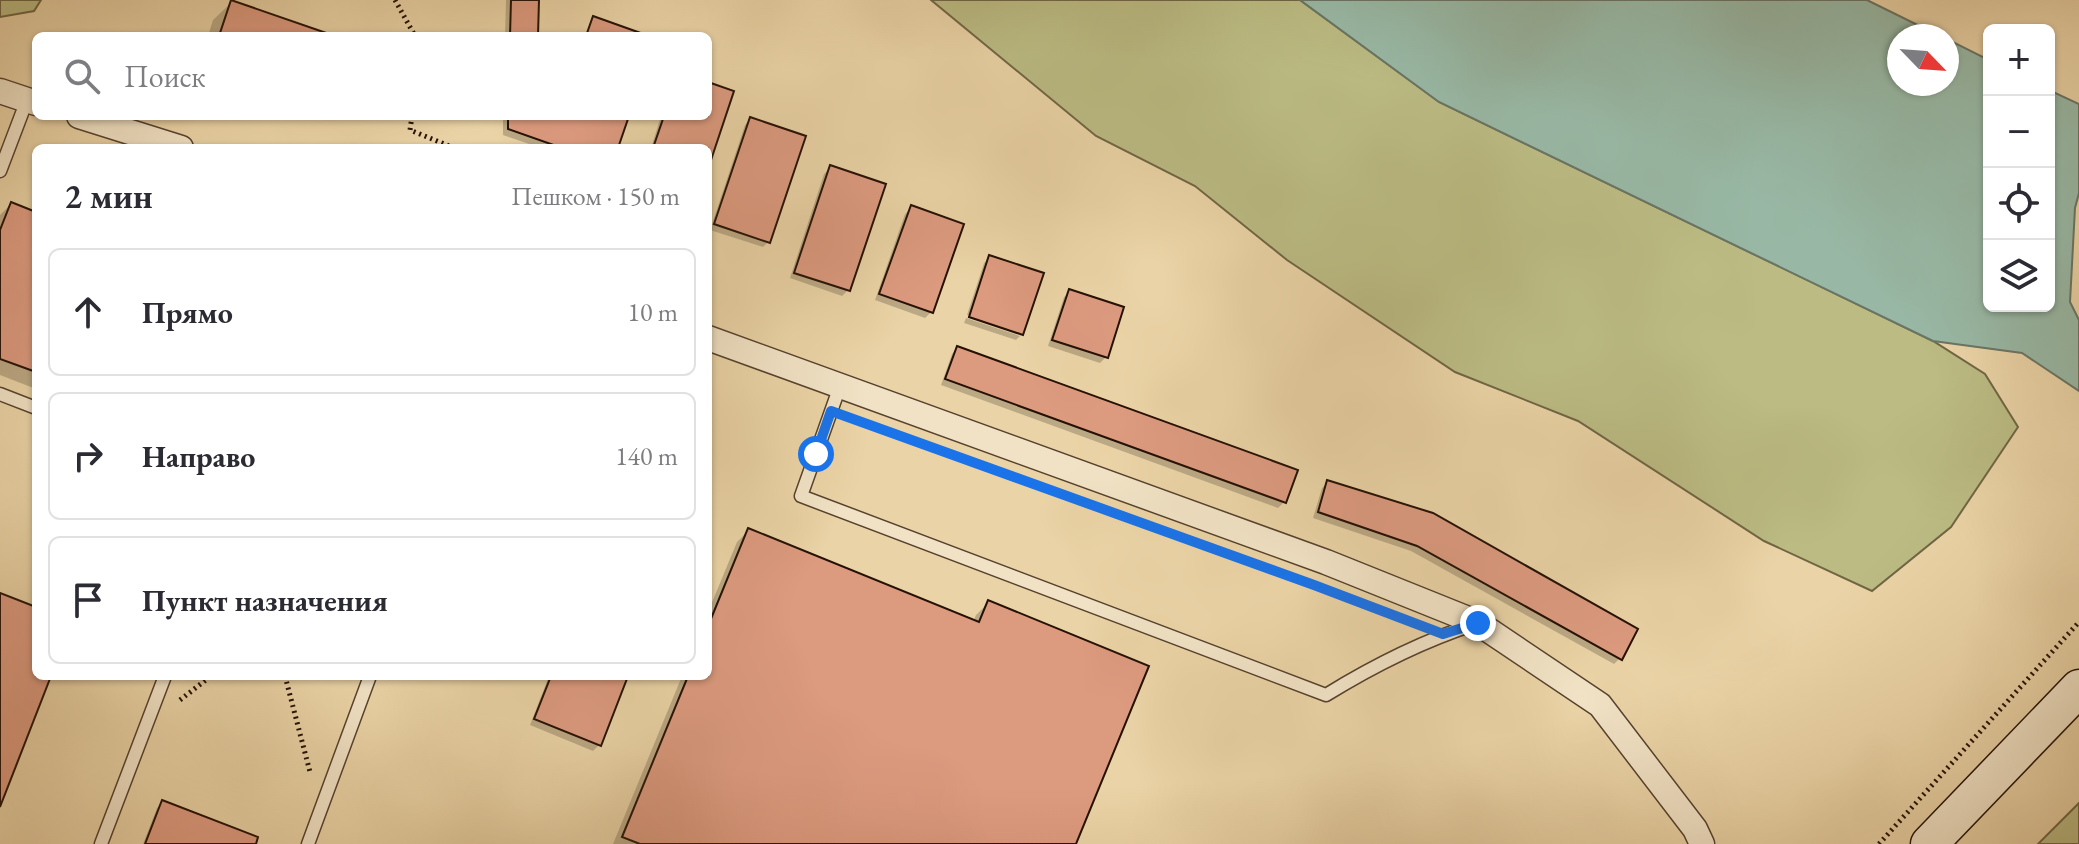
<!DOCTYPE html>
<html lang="ru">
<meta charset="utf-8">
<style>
body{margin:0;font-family:"EB Garamond",serif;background:#f2f2f3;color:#2b2b33}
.controls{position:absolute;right:24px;top:24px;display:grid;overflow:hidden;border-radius:12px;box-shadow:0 2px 6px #0004}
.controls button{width:72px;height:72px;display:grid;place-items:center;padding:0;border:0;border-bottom:2px solid #e1e1e2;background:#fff;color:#2b2b33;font:40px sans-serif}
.compass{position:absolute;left:1887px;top:24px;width:72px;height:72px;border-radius:50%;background:#fff;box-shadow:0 2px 6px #0004;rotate:115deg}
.stop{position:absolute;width:24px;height:24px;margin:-18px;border:6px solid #1a73e8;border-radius:50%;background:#fff}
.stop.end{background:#1a73e8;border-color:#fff;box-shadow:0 2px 8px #0008}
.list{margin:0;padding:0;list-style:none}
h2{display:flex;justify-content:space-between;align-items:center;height:104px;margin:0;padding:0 32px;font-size:34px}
h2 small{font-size:26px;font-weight:400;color:#7c7c81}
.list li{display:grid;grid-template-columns:52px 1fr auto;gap:24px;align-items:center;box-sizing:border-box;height:128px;margin:0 16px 16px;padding:0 16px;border:2px solid #e1e1e2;border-radius:12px}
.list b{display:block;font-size:30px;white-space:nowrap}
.list em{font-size:26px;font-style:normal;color:#7c7c81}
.icon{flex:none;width:44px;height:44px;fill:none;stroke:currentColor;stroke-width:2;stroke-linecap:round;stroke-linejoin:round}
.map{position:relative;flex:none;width:2079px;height:844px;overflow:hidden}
.search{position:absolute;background:#fff;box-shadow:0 2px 6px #0004;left:32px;top:32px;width:680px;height:88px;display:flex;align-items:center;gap:20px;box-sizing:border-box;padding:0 28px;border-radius:12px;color:#7c7c81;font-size:30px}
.panel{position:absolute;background:#fff;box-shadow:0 2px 6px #0004;left:32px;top:144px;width:680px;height:536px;border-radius:12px}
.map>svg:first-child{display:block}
</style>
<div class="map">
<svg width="2079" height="844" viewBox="0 0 2079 844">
<rect width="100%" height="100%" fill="#ead3a6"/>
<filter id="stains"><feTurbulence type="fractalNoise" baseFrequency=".0025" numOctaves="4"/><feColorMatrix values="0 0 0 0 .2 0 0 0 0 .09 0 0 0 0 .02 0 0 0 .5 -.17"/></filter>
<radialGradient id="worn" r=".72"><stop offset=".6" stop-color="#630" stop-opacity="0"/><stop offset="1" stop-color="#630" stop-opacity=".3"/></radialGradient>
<path fill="#bbbb83" stroke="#706644" stroke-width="2" d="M 0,0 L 41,0 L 34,11 L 0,17 Z
M 931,0 L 1300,0 L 1439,102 L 1933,341 L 1985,374 L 2018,427 L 1951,527 L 1872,591 L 1764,541 L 1578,421 L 1455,372 L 1287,260 L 1195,186 L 1096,136 Z
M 2079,803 L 2079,844 L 2038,844 Z"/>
<path fill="#98b8a5" stroke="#6a7565" stroke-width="2" d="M 1300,0 L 1867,0 L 1940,36 L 1899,36 L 1899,84 L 1947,84 L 1947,39 L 1989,60 L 1989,306 L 2049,306 L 2049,90 L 2079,104 L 2079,193 L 2075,208 L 2070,302 L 2079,320 L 2079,391 L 2022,353 L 1933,341 L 1439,102 Z"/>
<path fill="#0003" d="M 506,0 L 537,0 L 536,36 L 505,36 Z
M 232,2 L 329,36 L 208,36 L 213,20 Z
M 708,85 L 731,92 L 708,163 L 708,148 L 651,148 L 661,116 L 708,116 Z
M 503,116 L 627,116 L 616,148 L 541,148 L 503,135 Z
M 750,119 L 768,242 L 763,247 L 710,230 L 745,125 Z
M 830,168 L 848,290 L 842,296 L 790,278 L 824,174 Z
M 11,204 L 36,214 L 36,389 L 0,375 L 0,215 Z
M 911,208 L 931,312 L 925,318 L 875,300 L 905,214 Z
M 990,257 L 1042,274 L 1021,335 L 1021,332 L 967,315 L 984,263 Z
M 1070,292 L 1106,357 L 1100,363 L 1048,346 L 1064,297 Z
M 966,318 L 1020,336 L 1016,340 L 964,323 Z
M 957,348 L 1295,472 L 1284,502 L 1278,508 L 941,385 L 952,354 Z
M 1328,482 L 1620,658 L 1614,664 L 1411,551 L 1313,518 L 1322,488 Z
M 749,530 L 973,622 L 976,615 L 988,603 L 1074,844 L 613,844 L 682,676 L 708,676 L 708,612 L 737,542 Z
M 549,676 L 626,676 L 599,745 L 593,751 L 530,725 Z
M 163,802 L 254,844 L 143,844 L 157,808 Z"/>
<path fill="#dc9a7f" stroke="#251106" stroke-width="2" d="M 231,0 L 335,36 L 219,36 Z
M 511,0 L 539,0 L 538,36 L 510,36 Z
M 593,16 L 649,36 L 586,36 Z
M 708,82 L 734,91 L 708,169 L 708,148 L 653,148 L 664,116 L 708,116 Z
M 508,116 L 629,116 L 618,148 L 562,148 L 508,129 Z
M 750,117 L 806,136 L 770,243 L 714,224 Z
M 830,165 L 886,184 L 850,291 L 794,273 Z
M 11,202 L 36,212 L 36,372 L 0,359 L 0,230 Z
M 911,205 L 964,224 L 933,313 L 879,294 Z
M 989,255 L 1044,273 L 1023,335 L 969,317 Z
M 1069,289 L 1124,307 L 1108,358 L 1052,340 Z
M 957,346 L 1298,470 L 1286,503 L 945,379 Z
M 1327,480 L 1433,513 L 1638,629 L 1622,660 L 1417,546 L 1318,512 Z
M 748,528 L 979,622 L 988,600 L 1149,666 L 1076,844 L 640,844 L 622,837 L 688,676 L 708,676 L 708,626 Z
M 0,593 L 36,607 L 36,676 L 51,676 L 0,807 Z
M 551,676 L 628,676 L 601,746 L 534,719 Z
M 162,800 L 258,837 L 256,844 L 145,844 Z"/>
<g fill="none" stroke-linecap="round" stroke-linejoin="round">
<defs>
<path id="service" d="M 0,171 L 27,100
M 840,386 L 801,496 L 1326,695 C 1373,666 1423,641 1475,624
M 0,394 L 36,408
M 101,844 L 165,676
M 308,844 L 370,676"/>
<path id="minor" d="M 0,91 L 36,103
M 79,116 L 181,148
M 708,338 L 1326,562 L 1478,623 L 1600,705 L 1695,829 L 1702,844"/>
<path id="secondary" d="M 1929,844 L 2079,688"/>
</defs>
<use href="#service" stroke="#56422e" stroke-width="15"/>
<use href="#minor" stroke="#56422e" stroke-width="27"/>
<use href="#secondary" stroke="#251106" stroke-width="39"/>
<path stroke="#251106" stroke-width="5" stroke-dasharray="2 4" stroke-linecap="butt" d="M 395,0 L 415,36
M 412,116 L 410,130 L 454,148
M 285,676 L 310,772
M 180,700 L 211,676
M 1879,844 L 2079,622"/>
<use href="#service" stroke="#f1e2c5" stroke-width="12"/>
<use href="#minor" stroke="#f1e2c5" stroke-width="24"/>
<use href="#secondary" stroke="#f1e2c5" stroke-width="36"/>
</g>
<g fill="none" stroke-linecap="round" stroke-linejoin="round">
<path stroke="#1a73e8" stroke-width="10" d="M 816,454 L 831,411 L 1314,585 L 1443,634 L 1478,623"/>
</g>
<rect width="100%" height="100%" filter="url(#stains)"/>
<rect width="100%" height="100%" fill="url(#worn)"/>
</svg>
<div class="controls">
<button>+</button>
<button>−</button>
<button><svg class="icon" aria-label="locate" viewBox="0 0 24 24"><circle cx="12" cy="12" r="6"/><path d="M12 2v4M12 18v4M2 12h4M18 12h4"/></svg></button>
<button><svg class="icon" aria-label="layers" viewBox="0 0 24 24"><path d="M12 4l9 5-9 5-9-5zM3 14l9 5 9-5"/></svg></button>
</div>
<svg class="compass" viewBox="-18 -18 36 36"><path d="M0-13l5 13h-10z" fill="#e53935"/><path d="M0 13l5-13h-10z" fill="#7c7c81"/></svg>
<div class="stop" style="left:816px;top:454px"></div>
<div class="stop end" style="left:1478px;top:623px"></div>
<div class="search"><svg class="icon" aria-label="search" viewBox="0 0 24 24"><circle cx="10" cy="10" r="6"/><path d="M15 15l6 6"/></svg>Поиск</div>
<section class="panel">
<h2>2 мин<small>Пешком · 150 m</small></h2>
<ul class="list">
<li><svg class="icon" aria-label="ahead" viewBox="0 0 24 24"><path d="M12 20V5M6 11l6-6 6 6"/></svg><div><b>Прямо</b></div><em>10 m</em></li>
<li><svg class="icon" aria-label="right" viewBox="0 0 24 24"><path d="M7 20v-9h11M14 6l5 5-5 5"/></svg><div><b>Направо</b></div><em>140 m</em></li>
<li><svg class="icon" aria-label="arrive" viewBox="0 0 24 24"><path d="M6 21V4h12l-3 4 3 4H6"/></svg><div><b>Пункт назначения</b></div></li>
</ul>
</section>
</div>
